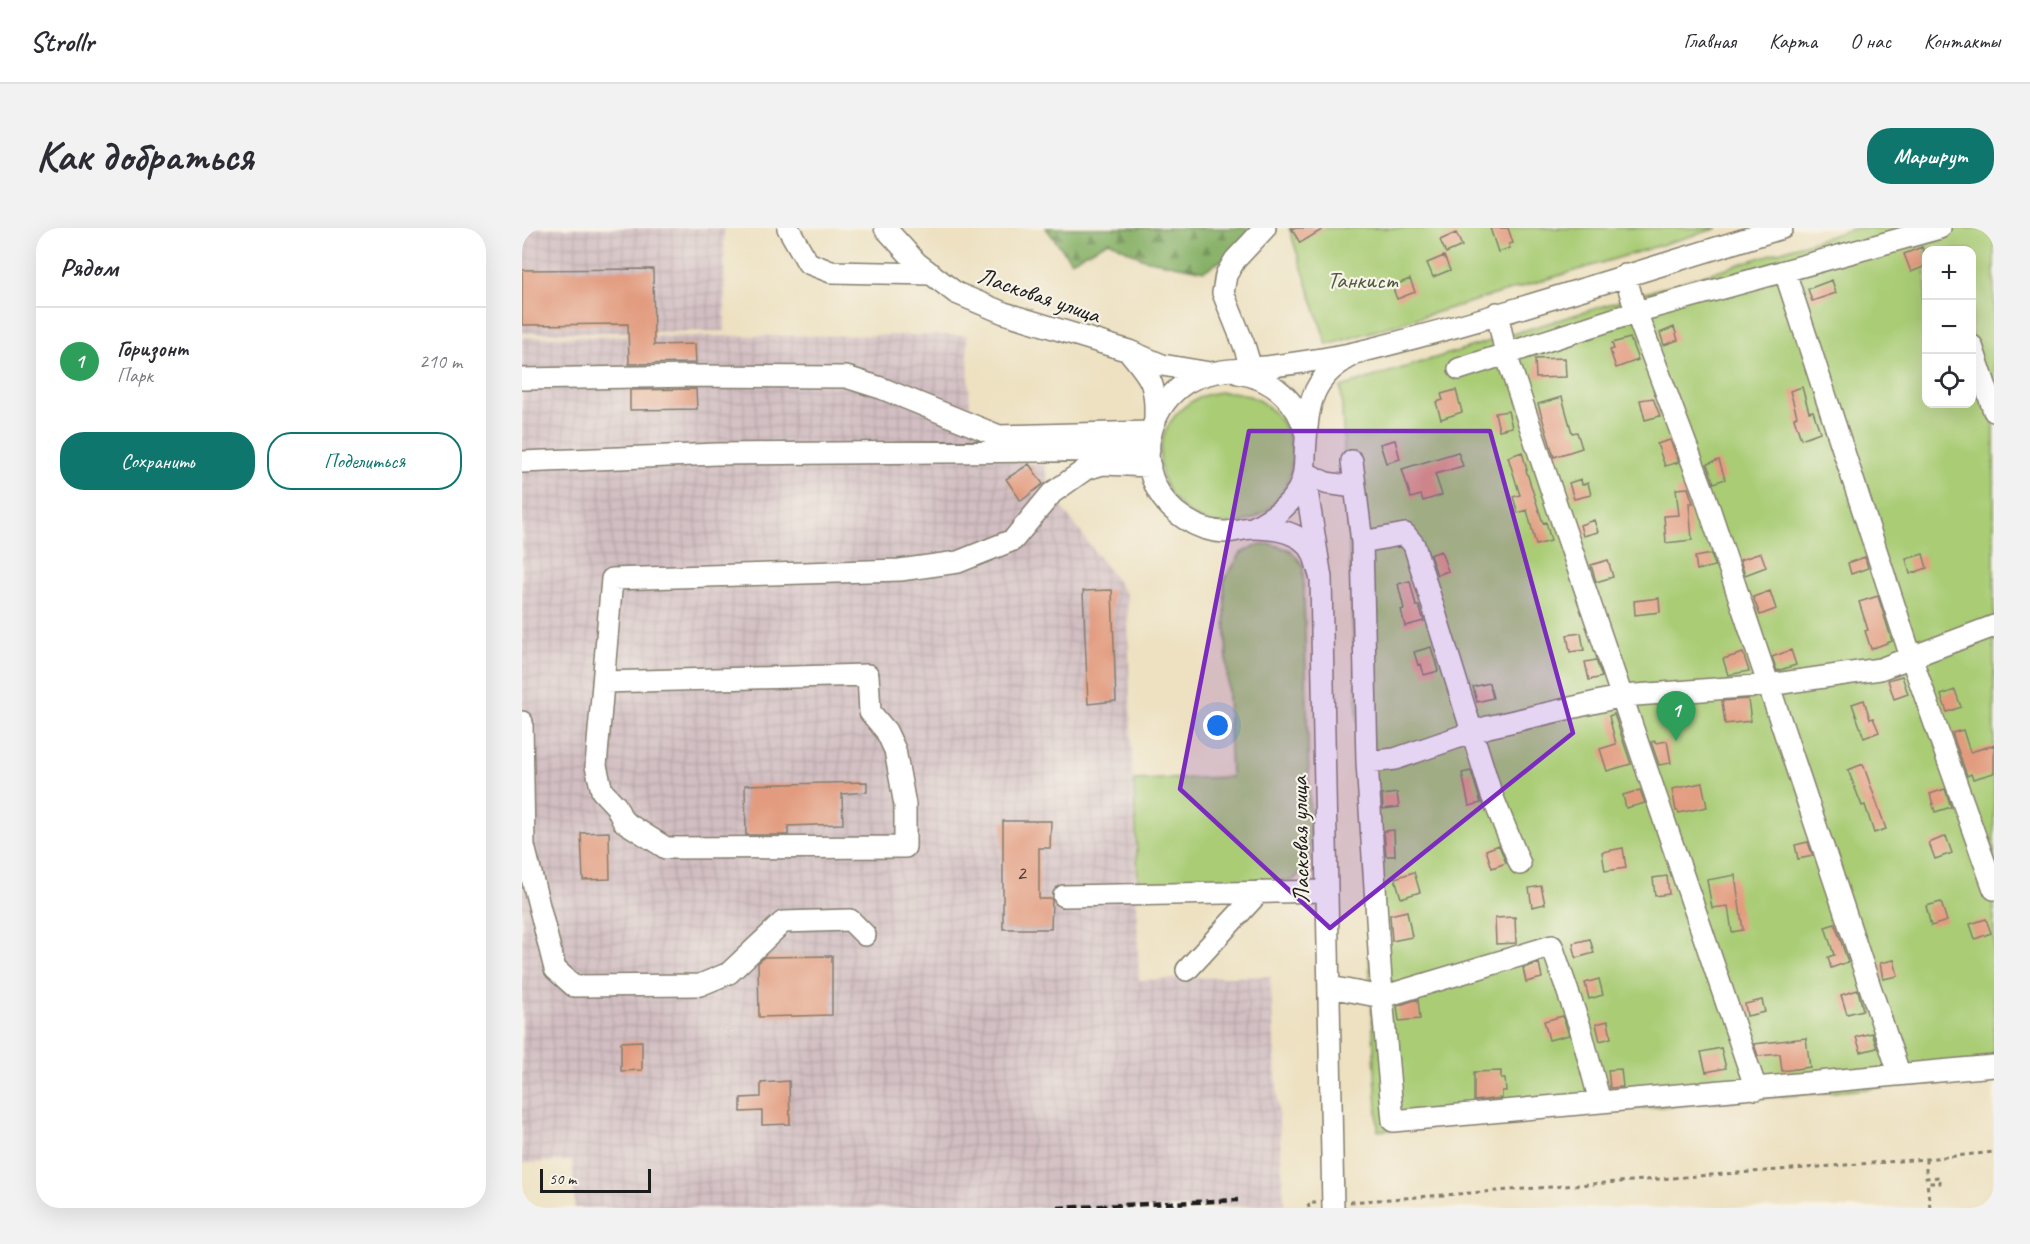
<!DOCTYPE html>
<html lang="ru">
<meta charset="utf-8">
<style>
body{margin:0;font-family:Caveat,sans-serif;background:#f2f2f3;color:#2b2b33}
.controls{position:absolute;right:18px;top:18px;display:grid;overflow:hidden;border-radius:12px;box-shadow:0 6px 24px #0002}
.controls button{width:54px;height:54px;display:grid;place-items:center;padding:0;border:0;border-bottom:2px solid #e1e1e2;background:#fff;color:#2b2b33;font:30px sans-serif}
.scale{position:absolute;left:18px;bottom:15px;width:111px;box-sizing:border-box;padding-left:6px;border:3px solid #1c1c1c;border-top:0;font-size:16px;line-height:21px;white-space:nowrap;color:#1c1c1c;-webkit-text-stroke:4px #f7f3e8;paint-order:stroke}
.you{position:absolute;left:696px;top:498px;width:21px;height:21px;margin:-15px;border:4px solid #fff;border-radius:50%;background:#1a73e8;box-shadow:0 0 0 9px #1a73e833}
.badge{display:grid;place-items:center;width:39px;height:39px;border-radius:50%;background:#0f766e;color:#fff;font-size:20px;font-weight:700}
.pin{position:absolute;translate:-50% -50px;filter:drop-shadow(0 2px 3px #0008)}
.pin::after{content:'';position:absolute;top:32px;width:21px;height:18px;background:inherit;clip-path:polygon(0 0,100% 0,50% 100%)}
.list{margin:0;padding:0;list-style:none}
h2{display:flex;justify-content:space-between;align-items:center;height:78px;margin:0;padding:0 24px;font-size:26px}
h2 small{font-size:20px;font-weight:400;color:#7c7c81}
.list li{display:grid;grid-template-columns:39px 1fr auto;gap:18px;align-items:center;box-sizing:border-box;height:108px;padding:0 24px;border-top:2px solid #e1e1e2}
.list b{display:block;font-size:22px;white-space:nowrap}
.list p{margin:0;font-size:20px;white-space:nowrap;color:#7c7c81}
.list em{font-size:20px;font-style:normal;color:#7c7c81}
.actions{display:flex;gap:12px;padding:18px 24px}
.actions a{flex:1;padding:14px 0;border:2px solid #0f766e;border-radius:24px;text-align:center;font-size:21px;color:#0f766e}
.actions .main{background:#0f766e;color:#fff}
.icon{flex:none;width:33px;height:33px;fill:none;stroke:currentColor;stroke-width:2;stroke-linecap:round;stroke-linejoin:round}
.map{position:relative;flex:none;width:1472px;height:980px;overflow:hidden;border-radius:24px}
header{display:flex;align-items:center;gap:36px;box-sizing:border-box;height:84px;padding:0 30px;background:#fff;border-bottom:2px solid #e1e1e2}
header strong{font-size:28px}
nav{display:flex;gap:33px;margin-inline-start:auto;font-size:21px}
.intro{display:flex;align-items:center;justify-content:space-between;box-sizing:border-box;height:144px;padding:0 36px}
h1{margin:0;font-size:42px}
.button{padding:15px 27px;border-radius:24px;background:#0f766e;color:#fff;font-size:21px;font-weight:700}
main{display:flex;gap:36px;padding:0 36px}
aside{flex:1;background:#fff;border-radius:24px;box-shadow:0 6px 24px #0002}
.map>svg:first-child{display:block}
</style>
<header>
<strong>Strollr</strong>
<nav><a>Главная</a><a>Карта</a><a>О нас</a><a>Контакты</a></nav>
</header>
<div class="intro"><h1>Как добраться</h1><a class="button">Маршрут</a></div>
<main>
<aside>
<h2>Рядом<small></small></h2>
<ul class="list">
<li><span class="badge" style="background:#2e9e5b">1</span><div><b>Горизонт</b><p>Парк</p></div><em>210 m</em></li>
</ul>
<div class="actions"><a class="main">Сохранить</a><a>Поделиться</a></div>
</aside>
<div class="map">
<svg width="1472" height="980" viewBox="0 0 1472 980">
<defs>
<pattern id="industrial-grid" width="8" height="8" patternUnits="userSpaceOnUse" patternTransform="scale(1.5)"><rect width="8" height="8" fill="#d2bec2"/><path d="M0 4h8M4 0v8" fill="none" stroke="#b4a3a6"/></pattern>
<pattern id="forest-firs" width="22" height="20" patternUnits="userSpaceOnUse" patternTransform="scale(1.5)"><rect width="22" height="20" fill="#86b066"/><path d="M5 1l3.5 6h-7zM16 11l3.5 6h-7z" fill="#6d8e53"/></pattern>
</defs>
<rect width="100%" height="100%" fill="#f7f3e8"/>
<filter id="ink" filterUnits="userSpaceOnUse"><feTurbulence type="fractalNoise" baseFrequency=".0167" numOctaves="2"/><feDisplacementMap in="SourceGraphic" scale="12" xChannelSelector="R" yChannelSelector="G"/><feConvolveMatrix kernelMatrix="1 2 1 2 8 2 1 2 1" color-interpolation-filters="sRGB"/></filter>
<filter id="wash" filterUnits="userSpaceOnUse"><feTurbulence type="fractalNoise" baseFrequency=".008" numOctaves="4" result="noise"/><feDisplacementMap in="SourceGraphic" scale="24" xChannelSelector="R" yChannelSelector="G"/><feGaussianBlur stdDeviation="1.35" result="paint"/><feColorMatrix in="noise" values="0 0 0 0 0 0 0 0 0 0 0 0 0 0 0 0 0 1.4 0 .05"/><feComposite in="paint" operator="in"/></filter>
<g filter="url(#wash)">
<rect width="100%" height="100%" fill="#ede1c1"/>
<path fill="url(#industrial-grid)" d="M 0,0 L 202,0 L 203,103 L 0,105 Z
M 445,107 L 448,178 L 481,195 L 484,232 L 522,237 L 530,266 L 605,367 L 617,752 L 748,748 L 762,976 L 660,980 L 53,980 L 50,933 L 0,935 L 0,109 Z"/>
<path fill="#a9cc75" stroke="#627448" stroke-width="1.5" fill-rule="evenodd" d="M 767,0 L 1196,0 L 805,117 Z
M 1334,0 L 1472,0 L 1472,850 L 856,903 L 819,159 ZM 1404,22 L 1450,22 L 1450,176 L 1404,176 Z
M638 230a66 66 0 1 1 132 0a66 66 0 1 1-132 0Z
M 749,316 L 768,322 L 781,337 L 789,631 L 782,642 L 770,653 L 616,656 L 612,552 L 709,549 L 702,353 L 719,325 L 733,318 Z"/>
<path fill="url(#forest-firs)" stroke="#516641" stroke-width="1.5" d="M 524,0 L 753,0 L 682,43 L 622,31 L 587,13 L 549,33 Z"/>
<g id="blocks">
<path fill="#e29b7f" d="M 769,0 L 803,0 L 778,15 Z
M 968,0 L 986,0 L 991,15 L 987,16 L 988,20 L 976,24 Z
M 934,5 L 940,18 L 924,25 L 918,12 Z
M 1400,19 L 1404,31 L 1404,38 L 1389,44 L 1382,26 Z
M 922,28 L 928,42 L 911,49 L 905,35 Z
M 131,41 L 132,117 L 173,116 L 174,135 L 107,136 L 106,96 L 0,97 L 0,42 Z
M 888,51 L 893,64 L 875,71 L 870,58 Z
M 1310,52 L 1314,65 L 1290,73 L 1286,61 Z
M 1152,99 L 1156,112 L 1142,117 L 1138,105 Z
M 1108,110 L 1116,132 L 1094,140 L 1088,122 L 1092,121 L 1090,115 Z
M 1043,130 L 1044,149 L 1014,150 L 1013,131 Z
M 1280,159 L 1287,184 L 1291,183 L 1298,204 L 1279,211 L 1272,190 L 1275,188 L 1268,163 Z
M 174,161 L 175,181 L 108,182 L 108,162 Z
M 934,162 L 940,184 L 919,191 L 914,174 L 921,172 L 919,166 Z
M 1040,169 L 1050,205 L 1055,204 L 1060,220 L 1032,229 L 1016,176 Z
M 1131,170 L 1138,188 L 1123,192 L 1118,172 Z
M 986,183 L 990,199 L 977,202 L 973,185 Z
M 873,212 L 878,231 L 864,235 L 858,216 Z
M 1148,212 L 1157,234 L 1143,238 L 1135,216 Z
M 936,224 L 941,238 L 913,246 L 920,267 L 901,273 L 899,267 L 889,270 L 880,241 Z
M 1000,224 L 1005,242 L 1004,242 L 1021,295 L 1024,294 L 1029,313 L 1014,317 L 1005,282 L 996,285 L 991,269 L 998,267 L 986,229 Z
M 1197,232 L 1203,251 L 1192,255 L 1185,236 Z
M 507,236 L 521,256 L 499,273 L 484,251 Z
M 1059,251 L 1060,257 L 1066,255 L 1069,267 L 1052,271 L 1047,255 Z
M 1166,260 L 1171,275 L 1167,275 L 1170,312 L 1144,315 L 1142,288 L 1157,287 L 1154,261 Z
M 1072,292 L 1076,304 L 1061,308 L 1058,297 Z
M 919,323 L 926,343 L 915,347 L 908,327 Z
M 1239,325 L 1244,339 L 1223,347 L 1218,332 Z
M 1189,326 L 1193,338 L 1175,342 L 1173,329 Z
M 1401,326 L 1405,340 L 1388,346 L 1384,331 Z
M 1343,329 L 1346,340 L 1329,346 L 1326,335 Z
M 1086,332 L 1091,349 L 1074,354 L 1069,337 Z
M 888,353 L 894,378 L 897,378 L 902,393 L 883,398 L 879,382 L 882,381 L 876,356 Z
M 590,362 L 594,473 L 566,476 L 561,363 Z
M 1248,363 L 1254,381 L 1238,387 L 1231,369 Z
M 1356,368 L 1370,413 L 1349,421 L 1343,403 L 1346,402 L 1337,374 Z
M 1137,370 L 1138,384 L 1113,387 L 1112,373 Z
M 1059,405 L 1062,422 L 1048,424 L 1045,407 Z
M 909,419 L 916,443 L 902,447 L 899,436 L 896,437 L 892,424 Z
M 1269,422 L 1274,437 L 1255,443 L 1250,429 Z
M 1221,425 L 1227,443 L 1206,447 L 1201,431 Z
M 1074,432 L 1080,449 L 1067,452 L 1063,434 Z
M 1380,448 L 1386,466 L 1372,471 L 1366,452 Z
M 967,455 L 971,470 L 955,474 L 951,459 Z
M 1433,462 L 1439,479 L 1425,484 L 1419,467 Z
M 1226,471 L 1229,493 L 1203,496 L 1200,473 Z
M 1342,472 L 1348,491 L 1351,490 L 1357,504 L 1342,510 L 1330,476 Z
M 1169,476 L 1170,483 L 1143,487 L 1141,478 Z
M 1092,486 L 1109,536 L 1085,543 L 1078,521 L 1094,516 L 1087,488 Z
M 1441,502 L 1448,524 L 1472,517 L 1472,545 L 1451,551 L 1449,546 L 1445,548 L 1430,505 Z
M 1133,513 L 1133,515 L 1145,513 L 1149,535 L 1137,537 L 1129,514 Z
M 1341,536 L 1364,601 L 1352,605 L 1343,577 L 1340,578 L 1326,542 Z
M 949,543 L 959,575 L 947,578 L 940,545 Z
M 345,554 L 345,564 L 320,566 L 321,596 L 266,598 L 266,607 L 224,607 L 223,557 Z
M 1180,555 L 1185,579 L 1157,585 L 1156,583 L 1154,583 L 1150,561 Z
M 1423,561 L 1429,579 L 1413,584 L 1408,566 Z
M 1118,562 L 1123,575 L 1104,580 L 1101,567 Z
M 875,565 L 877,579 L 861,581 L 860,567 Z
M 481,593 L 529,593 L 528,620 L 517,620 L 517,671 L 530,671 L 529,701 L 481,701 Z
M 872,602 L 873,628 L 864,628 L 862,603 Z
M 87,604 L 88,651 L 61,652 L 59,605 Z
M 1424,608 L 1430,625 L 1413,631 L 1407,615 Z
M 1286,614 L 1291,628 L 1276,631 L 1273,617 Z
M 977,617 L 984,635 L 970,640 L 964,622 Z
M 1101,620 L 1104,640 L 1083,643 L 1080,624 Z
M 892,644 L 898,664 L 879,670 L 873,650 Z
M 1213,647 L 1221,702 L 1210,704 L 1206,678 L 1190,680 L 1185,652 Z
M 1145,648 L 1147,666 L 1133,668 L 1131,650 Z
M 1019,658 L 1023,676 L 1010,679 L 1007,660 Z
M 1419,674 L 1425,693 L 1409,698 L 1404,678 Z
M 885,683 L 890,709 L 870,713 L 868,687 Z
M 993,689 L 994,715 L 974,716 L 973,690 Z
M 1464,691 L 1469,705 L 1453,711 L 1448,696 Z
M 1313,696 L 1326,734 L 1309,740 L 1306,729 L 1312,727 L 1303,699 Z
M 1068,711 L 1072,725 L 1054,730 L 1051,715 Z
M 310,728 L 310,787 L 237,789 L 236,735 L 242,729 Z
M 1372,732 L 1376,748 L 1361,751 L 1358,735 Z
M 1017,735 L 1020,750 L 1004,754 L 1001,740 Z
M 1077,751 L 1081,767 L 1067,771 L 1063,755 Z
M 1336,762 L 1341,782 L 1325,786 L 1319,767 Z
M 896,771 L 898,791 L 877,793 L 875,778 Z
M 1240,772 L 1243,784 L 1225,788 L 1223,776 Z
M 1041,788 L 1047,807 L 1027,812 L 1022,793 Z
M 1086,793 L 1089,810 L 1078,813 L 1074,796 Z
M 1350,805 L 1355,820 L 1339,824 L 1334,809 Z
M 1284,810 L 1288,839 L 1260,843 L 1258,826 L 1236,828 L 1232,816 Z
M 120,813 L 120,842 L 99,843 L 99,814 Z
M 1199,820 L 1204,840 L 1184,844 L 1179,824 Z
M 1099,841 L 1101,859 L 1088,860 L 1086,842 Z
M 979,843 L 979,851 L 983,851 L 984,863 L 980,863 L 980,870 L 952,873 L 952,844 Z
M 267,853 L 268,896 L 240,897 L 240,883 L 219,884 L 219,870 L 239,869 L 239,855 Z"/>
</g>
</g>
<g filter="url(#ink)">
<use href="#blocks" fill-opacity="0" stroke="#847e6e" stroke-width="1.5"/>
<g fill="none" stroke-linecap="round" stroke-linejoin="round">
<defs>
<path id="minor" d="M 266,0 L 286,35 L 309,44 L 410,46
M 363,0 L 395,35 L 434,65 L 482,85 L 607,123 L 640,137 L 688,145
M 1263,44 L 1389,429 L 1472,661
M 1103,47 L 1114,84 L 1182,265 L 1377,845
M 975,85 L 984,126 L 1032,270 L 1234,861
M 1450,118 L 1472,183
M 609,126 C 630,151 634,157 633,190
M 729,140 L 722,117 L 701,65 L 704,47 L 713,32 L 743,0
M 937,141 L 1114,84 L 1418,0
M 716,145 C 750,150 776,173 784,206
M 0,151 L 174,148 L 324,149 L 359,160 L 477,208 L 629,204
M 830,233 L 840,314 L 845,534 L 860,769 L 871,893 L 1472,838
M 0,234 L 195,226 L 627,222
M 782,244 L 799,350 L 811,980
M 782,244 L 804,255 L 825,258 L 833,261
M 731,300 C 749,290 765,281 776,262 C 782,252 783,239 783,227 C 786,183 785,152 828,129
M 840,314 L 883,306 L 892,317 L 969,565 L 998,636
M 799,350 C 796,342 794,331 790,323 C 778,303 751,300 731,300 C 721,300 712,304 702,304 C 675,303 646,284 634,259 C 616,223 631,176 664,155 C 686,141 717,142 743,139 C 775,135 809,131 841,123 C 982,88 1121,42 1260,0
M 81,454 L 346,447 L 348,484 L 364,503 L 373,522 L 383,577 L 383,619 L 144,620 L 101,593 L 94,578 L 80,563 L 74,538 L 90,351 L 378,342 L 436,334 L 491,312 L 530,265 L 564,241 L 581,236 L 628,238
M 0,494 L 2,618 L 33,741 L 52,758 L 178,757 L 207,745 L 261,694 L 328,692 L 343,707
M 845,534 L 873,531 L 966,499 L 1101,468 L 1246,457 L 1358,441 L 1472,398
M 542,668 L 804,663
M 665,742 L 737,664
M 808,759 L 860,769 L 1030,718 L 1058,799 L 1078,874"/>
</defs>
<use href="#minor" stroke="#847e6e" stroke-width="24"/>
<path stroke="#847e6e" stroke-width="3" stroke-dasharray="4.5 4.5" stroke-linecap="butt" d="M 1404,931 L 1404,950 L 1418,949 L 1418,955 L 1405,955 L 1408,980
M 828,974 L 1404,931 L 1472,924
M 787,980 L 786,975 L 794,975"/>
<use href="#minor" stroke="#fff" stroke-width="21"/>
<path stroke="#1c1c1c" stroke-width="4.5" stroke-dasharray="9 4.5" stroke-linecap="butt" d="M 535,980 L 716,972"/>
</g>
</g>
<path fill="#7b2cbf" fill-opacity="0.2" stroke="#7b2cbf" stroke-width="4.5" stroke-linejoin="round" d="M 727,203 L 968,203 L 1051,505 L 808,700 L 658,561 Z"/>
<g text-anchor="middle" dominant-baseline="central" stroke-width="4.5" stroke-linejoin="round" paint-order="stroke">
<g font-size="21" fill="#4e3c35">
<text x="499" y="645">2</text>
</g>
<g font-size="24" fill="#4d5a3b" stroke="#f7f3e8">
<text x="840" y="52">Танкист</text>
</g>
<g font-size="24" fill="#1c1c1c" stroke="#f7f3e8">
<text transform="translate(517 67) rotate(19)">Ласковая улица</text>
<text transform="translate(778 612) rotate(-91)">Ласковая улица</text>
</g>
</g>
</svg>
<div class="controls">
<button>+</button>
<button>−</button>
<button><svg class="icon" aria-label="locate" viewBox="0 0 24 24"><circle cx="12" cy="12" r="6"/><path d="M12 2v4M12 18v4M2 12h4M18 12h4"/></svg></button>
</div>
<div class="scale">50 m</div>
<div class="you"></div>
<div class="pin badge" style="left:1154px;top:513px;background:#2e9e5b">1</div>
</div>
</main>
